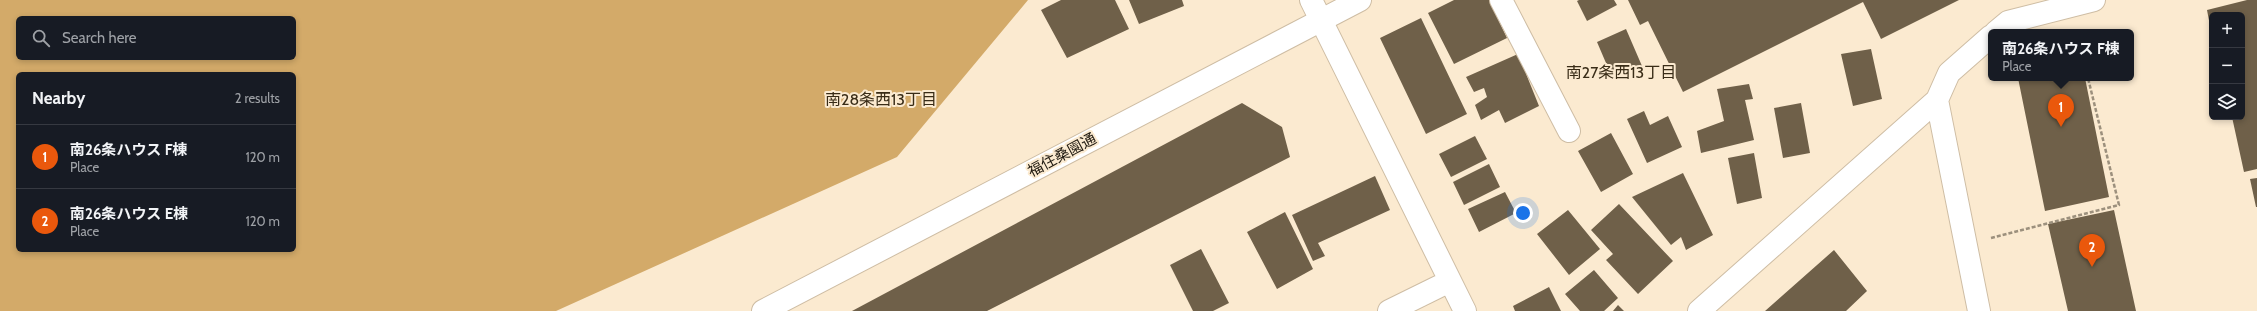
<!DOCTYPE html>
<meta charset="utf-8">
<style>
body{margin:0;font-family:Cabin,"Noto Sans JP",sans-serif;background:#242831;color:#f1f3f6}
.controls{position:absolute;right:12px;top:12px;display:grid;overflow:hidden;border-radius:6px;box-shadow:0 2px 6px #0003}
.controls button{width:36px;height:36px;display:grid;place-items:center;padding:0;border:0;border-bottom:1px solid #363941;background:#171b24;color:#f1f3f6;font:20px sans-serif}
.you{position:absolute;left:1523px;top:213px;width:14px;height:14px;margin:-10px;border:3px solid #fff;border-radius:50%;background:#1a73e8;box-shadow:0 0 0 6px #1a73e833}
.badge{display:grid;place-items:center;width:26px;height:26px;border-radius:50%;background:#ea580c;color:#fff;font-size:13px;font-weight:700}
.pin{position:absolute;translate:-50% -33px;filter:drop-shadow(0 1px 2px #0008)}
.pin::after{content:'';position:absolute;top:21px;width:14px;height:12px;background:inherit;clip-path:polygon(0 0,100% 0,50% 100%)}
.popup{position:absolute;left:1988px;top:29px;width:146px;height:52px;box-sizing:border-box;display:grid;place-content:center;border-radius:6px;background:#171b24;filter:drop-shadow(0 1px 3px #0005);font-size:13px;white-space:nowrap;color:#9ea1a6}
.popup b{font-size:15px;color:#f1f3f6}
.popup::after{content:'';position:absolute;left:50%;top:100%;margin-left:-8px;border:8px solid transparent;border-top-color:#171b24}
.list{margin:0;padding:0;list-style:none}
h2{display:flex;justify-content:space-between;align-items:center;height:52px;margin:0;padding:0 16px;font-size:17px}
h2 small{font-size:13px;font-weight:400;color:#9ea1a6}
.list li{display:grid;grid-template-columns:26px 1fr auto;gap:12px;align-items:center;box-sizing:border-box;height:64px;padding:0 16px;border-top:1px solid #363941}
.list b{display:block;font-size:15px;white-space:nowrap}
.list p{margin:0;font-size:13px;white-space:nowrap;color:#9ea1a6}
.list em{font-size:13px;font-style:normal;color:#9ea1a6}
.icon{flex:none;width:22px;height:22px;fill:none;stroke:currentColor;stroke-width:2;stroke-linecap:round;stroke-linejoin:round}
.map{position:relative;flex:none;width:2257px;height:311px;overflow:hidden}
.search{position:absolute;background:#171b24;box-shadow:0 2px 6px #0003;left:16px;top:16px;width:280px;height:44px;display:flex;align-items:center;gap:10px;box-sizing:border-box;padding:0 14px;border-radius:6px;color:#9ea1a6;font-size:15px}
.panel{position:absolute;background:#171b24;box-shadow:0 2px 6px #0003;left:16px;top:72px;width:280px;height:180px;border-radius:6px}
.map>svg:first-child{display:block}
</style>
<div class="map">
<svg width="2257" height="311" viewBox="0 0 2257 311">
<rect width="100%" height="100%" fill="#fbead0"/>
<path fill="#d3aa69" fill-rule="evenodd" d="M 0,0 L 1028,0 L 897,157 L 556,311 L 0,311 ZM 18,18 L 294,18 L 294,58 L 18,58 ZM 18,74 L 294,74 L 294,250 L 18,250 Z"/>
<path fill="#6f6049" d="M 1061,0 L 1115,0 L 1129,29 L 1067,58 L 1041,10 Z
M 1129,0 L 1182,0 L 1184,6 L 1139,24 Z
M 1454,0 L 1489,0 L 1507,38 L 1454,64 L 1428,13 Z
M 1579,0 L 1614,0 L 1617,5 L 1587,21 L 1577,1 Z
M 1628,0 L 1959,0 L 1881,39 L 1863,2 L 1683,92 L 1648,21 L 1640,25 Z
M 2247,0 L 2257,0 L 2257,169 L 2244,172 L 2232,117 L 2242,117 L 2242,15 L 2212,15 L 2211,31 L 2207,10 Z
M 1421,18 L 1467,114 L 1426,134 L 1380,38 Z
M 1626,29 L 1642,66 L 1612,77 L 1597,42 Z
M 1871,49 L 1882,99 L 1853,106 L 1841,54 Z
M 1518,54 L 1539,106 L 1505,123 L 1499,110 L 1481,120 L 1475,105 L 1487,97 L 1484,88 L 1474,92 L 1466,77 Z
M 2018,78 L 2085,78 L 2109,197 L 2045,211 Z
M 1749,84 L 1753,99 L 1745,100 L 1754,140 L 1701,153 L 1697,131 L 1724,121 L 1717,89 Z
M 1242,103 L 1282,127 L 1290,157 L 987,311 L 852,311 Z
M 1801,103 L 1810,153 L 1783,158 L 1774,108 Z
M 1644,111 L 1650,125 L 1668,116 L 1682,147 L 1647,163 L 1627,119 Z
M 1611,133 L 1633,174 L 1601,192 L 1578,151 Z
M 1475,136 L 1487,159 L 1451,177 L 1439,154 Z
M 1754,153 L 1762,198 L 1737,204 L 1728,158 Z
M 1489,164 L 1500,187 L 1464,205 L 1453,182 Z
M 1683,173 L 1713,235 L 1686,250 L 1681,237 L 1671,245 L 1632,197 Z
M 1375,176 L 1390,210 L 1318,243 L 1325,256 L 1313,261 L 1292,215 Z
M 2257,178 L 2257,207 L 2256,207 L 2250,179 Z
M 1505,192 L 1516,213 L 1479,232 L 1468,209 Z
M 1619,204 L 1673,261 L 1638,294 L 1606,260 L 1613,254 L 1591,230 Z
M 1568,210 L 1600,249 L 1569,275 L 1537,234 Z
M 2114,210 L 2136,311 L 2068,311 L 2048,224 Z
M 1285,212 L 1313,269 L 1277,289 L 1247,232 Z
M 1201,249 L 1229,303 L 1213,311 L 1193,311 L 1170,265 Z
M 1834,250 L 1867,291 L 1846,311 L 1765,311 Z
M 1594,270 L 1618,298 L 1604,311 L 1580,311 L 1565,294 Z
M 1549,287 L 1561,311 L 1515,311 L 1513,306 Z
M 1618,305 L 1624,311 L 1613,311 Z"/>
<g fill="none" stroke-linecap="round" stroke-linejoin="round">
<defs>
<path id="minor" d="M 1311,0 L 1465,311
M 1501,0 L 1569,131
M 1996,32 L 2008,22 L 2094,0
M 1937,100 L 1979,311
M 1389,311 L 1450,281
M 1699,311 L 1937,100 L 1949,73 L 1991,36"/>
<path id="tertiary" d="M 763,311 L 1360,0"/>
</defs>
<use href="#minor" stroke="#cebda4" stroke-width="24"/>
<use href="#tertiary" stroke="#cebda4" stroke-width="24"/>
<path stroke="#9c907d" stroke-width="2.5" stroke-dasharray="4 2" stroke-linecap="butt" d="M 1991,238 L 2119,205 L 2088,78"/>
<use href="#minor" stroke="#fff" stroke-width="22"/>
<use href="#tertiary" stroke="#fff" stroke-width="22"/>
</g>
<g text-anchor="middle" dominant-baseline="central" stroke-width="4" stroke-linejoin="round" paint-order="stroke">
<g font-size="15" fill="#1f1910" stroke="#fbead0">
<text transform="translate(1062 155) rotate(-28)">福住桑園通</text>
</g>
<g font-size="16" fill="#392c17" stroke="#fbead0">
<text x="1621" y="72">南27条西13丁目</text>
<text x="881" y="99">南28条西13丁目</text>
</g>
</g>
</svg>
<div class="controls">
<button>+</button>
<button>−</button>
<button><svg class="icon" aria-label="layers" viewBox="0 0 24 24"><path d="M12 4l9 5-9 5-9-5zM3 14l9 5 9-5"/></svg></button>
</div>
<div class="you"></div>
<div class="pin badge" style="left:2061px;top:127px">1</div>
<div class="popup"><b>南26条ハウス F棟</b>Place</div>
<div class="pin badge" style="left:2092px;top:267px">2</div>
<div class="search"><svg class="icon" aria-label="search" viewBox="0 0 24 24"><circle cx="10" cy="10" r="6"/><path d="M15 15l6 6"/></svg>Search here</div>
<section class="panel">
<h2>Nearby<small>2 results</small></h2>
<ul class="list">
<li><span class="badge">1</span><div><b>南26条ハウス F棟</b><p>Place</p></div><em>120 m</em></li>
<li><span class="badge">2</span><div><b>南26条ハウス E棟</b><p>Place</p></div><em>120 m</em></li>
</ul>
</section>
</div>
